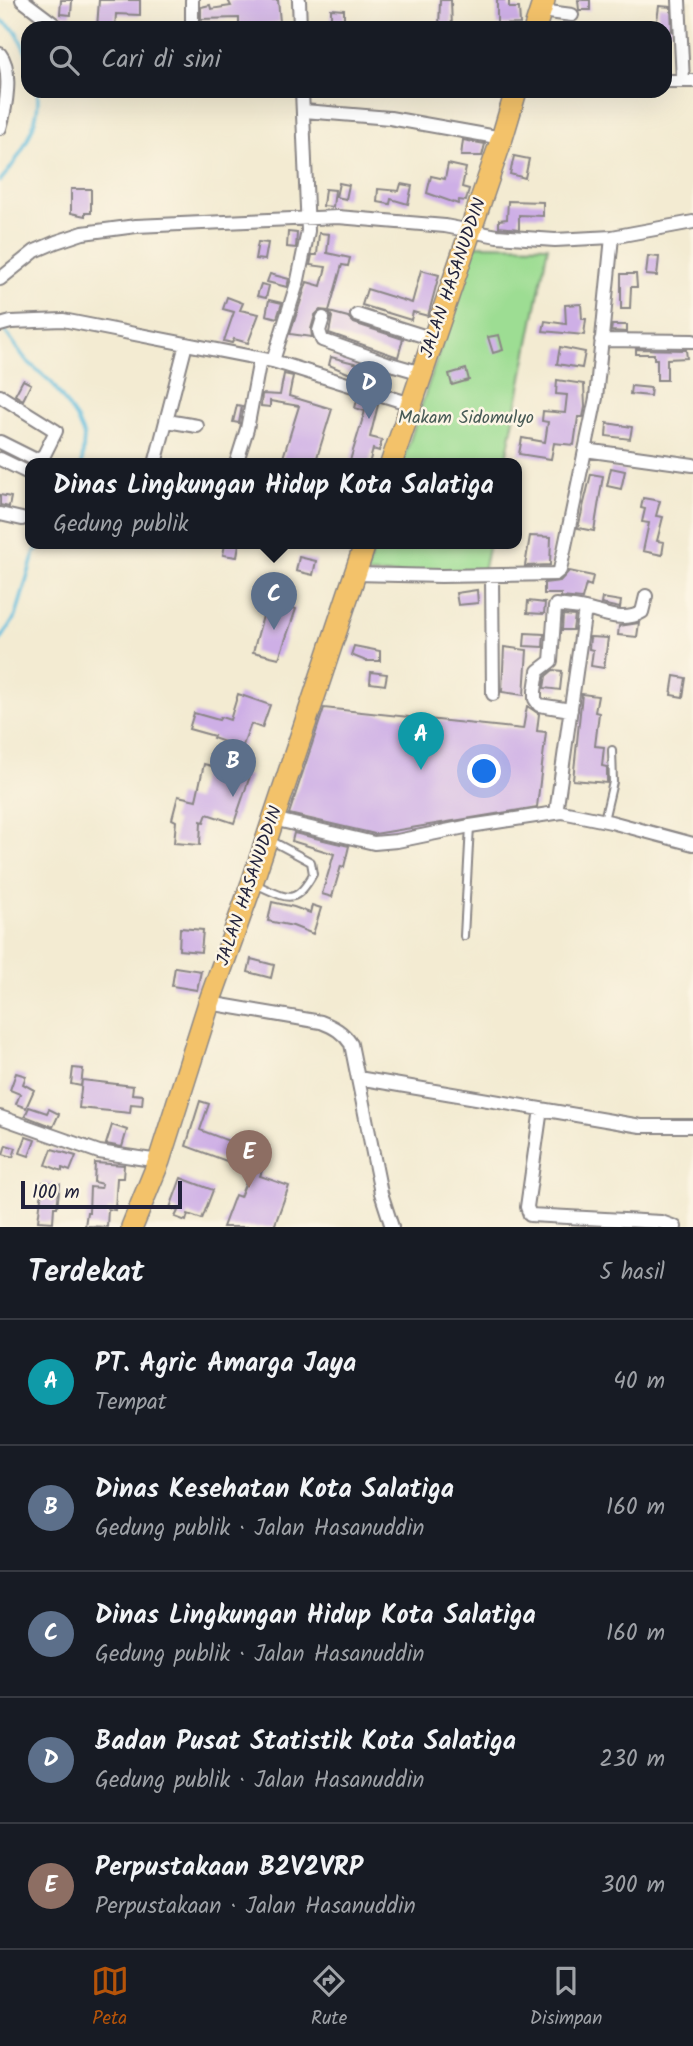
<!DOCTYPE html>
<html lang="id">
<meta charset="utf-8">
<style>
body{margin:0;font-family:Kalam,sans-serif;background:#242831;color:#f1f3f6}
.scale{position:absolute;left:21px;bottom:18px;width:161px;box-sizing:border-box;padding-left:7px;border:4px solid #22223b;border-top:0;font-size:19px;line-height:24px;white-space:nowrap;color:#22223b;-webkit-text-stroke:5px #fcf5e5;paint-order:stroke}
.you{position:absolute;left:485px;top:772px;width:24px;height:24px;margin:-18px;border:5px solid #fff;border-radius:50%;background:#1a73e8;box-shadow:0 0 0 10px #1a73e833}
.badge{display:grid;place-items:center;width:46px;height:46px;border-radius:50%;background:#b45309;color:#fff;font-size:23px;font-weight:700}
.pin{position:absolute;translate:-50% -58px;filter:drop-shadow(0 2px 4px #0008)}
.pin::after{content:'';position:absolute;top:37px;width:24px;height:21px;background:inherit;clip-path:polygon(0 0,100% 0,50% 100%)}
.popup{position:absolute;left:25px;top:458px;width:497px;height:91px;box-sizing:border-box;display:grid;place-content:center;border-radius:14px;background:#171b24;filter:drop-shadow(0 2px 5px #0005);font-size:23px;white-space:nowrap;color:#9ea1a6}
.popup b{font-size:26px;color:#f1f3f6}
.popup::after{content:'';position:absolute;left:50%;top:100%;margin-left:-14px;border:14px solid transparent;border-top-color:#171b24}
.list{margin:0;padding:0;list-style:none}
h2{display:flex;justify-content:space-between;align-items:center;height:91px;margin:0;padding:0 28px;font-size:30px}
h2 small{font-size:23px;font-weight:400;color:#9ea1a6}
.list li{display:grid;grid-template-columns:46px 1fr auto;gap:21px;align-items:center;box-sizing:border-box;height:126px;padding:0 28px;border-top:2px solid #363941}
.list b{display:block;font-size:26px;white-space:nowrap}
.list p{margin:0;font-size:23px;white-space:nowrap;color:#9ea1a6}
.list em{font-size:23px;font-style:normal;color:#9ea1a6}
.icon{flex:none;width:38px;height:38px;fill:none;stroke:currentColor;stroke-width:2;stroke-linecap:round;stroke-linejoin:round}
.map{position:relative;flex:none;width:693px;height:1227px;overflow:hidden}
.search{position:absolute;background:#171b24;box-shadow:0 7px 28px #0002;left:21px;right:21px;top:21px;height:77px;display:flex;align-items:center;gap:18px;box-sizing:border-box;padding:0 24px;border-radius:21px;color:#9ea1a6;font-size:26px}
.sheet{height:721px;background:#171b24}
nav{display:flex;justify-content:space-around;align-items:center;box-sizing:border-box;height:98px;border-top:2px solid #363941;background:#171b24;font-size:19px;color:#9ea1a6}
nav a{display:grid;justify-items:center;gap:4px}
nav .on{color:#b45309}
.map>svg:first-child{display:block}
</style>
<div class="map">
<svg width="693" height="1227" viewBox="0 0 693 1227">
<rect width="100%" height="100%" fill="#fcf5e5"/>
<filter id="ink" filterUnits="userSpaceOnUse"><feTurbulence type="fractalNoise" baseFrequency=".0143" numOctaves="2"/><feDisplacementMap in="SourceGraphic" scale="14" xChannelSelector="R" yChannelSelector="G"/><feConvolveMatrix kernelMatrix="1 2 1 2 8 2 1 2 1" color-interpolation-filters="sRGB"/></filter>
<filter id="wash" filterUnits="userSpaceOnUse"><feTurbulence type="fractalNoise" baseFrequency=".00686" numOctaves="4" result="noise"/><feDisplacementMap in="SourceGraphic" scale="28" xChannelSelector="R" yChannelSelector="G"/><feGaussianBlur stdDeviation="1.57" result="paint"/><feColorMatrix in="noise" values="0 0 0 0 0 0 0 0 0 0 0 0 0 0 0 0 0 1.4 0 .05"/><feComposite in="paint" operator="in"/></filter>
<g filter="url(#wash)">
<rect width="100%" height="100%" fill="#f3ebd2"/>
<path fill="#9ddd93" stroke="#608067" stroke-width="2" d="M 468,245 L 548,246 L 505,464 L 402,464 L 452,313 Z
M 375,544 L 489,544 L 482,576 L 366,574 Z"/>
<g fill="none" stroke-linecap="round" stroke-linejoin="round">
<path stroke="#60bdde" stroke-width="3.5" d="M 0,19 L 16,31 L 28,57
M 0,181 C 19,160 43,119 37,91
M 2,327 L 26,360 L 52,383 L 76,418 L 84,436 L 82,464
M 0,641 L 16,616 L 34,554 L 40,544"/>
</g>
<g id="blocks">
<path fill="#ceafe6" d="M 61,0 L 72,0 L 71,15 L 60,14 Z
M 99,0 L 140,0 L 140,15 L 116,14 L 115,28 L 97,28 Z
M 228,0 L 278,0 L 280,22 L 239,28 L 239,18 L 201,19 L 201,7 L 210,5 L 211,9 L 231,6 Z
M 440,0 L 451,0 L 452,28 L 439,28 Z
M 497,0 L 509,0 L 509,8 L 519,8 L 520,24 L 497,25 Z
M 578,0 L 590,0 L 590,10 L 579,10 Z
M 659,6 L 671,7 L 672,31 L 656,28 Z
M 331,9 L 344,10 L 344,20 L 331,20 Z
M 463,140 L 485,144 L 482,156 L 461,156 Z
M 514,156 L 529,159 L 525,178 L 510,174 Z
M 448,164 L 466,168 L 462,187 L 469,189 L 466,201 L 459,200 L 458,204 L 427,193 L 431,176 L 445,179 Z
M 339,183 L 349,185 L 346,199 L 336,197 Z
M 401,184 L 412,186 L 408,204 L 391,199 L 390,204 L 377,202 L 378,189 L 399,191 Z
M 71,189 L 91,189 L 91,213 L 85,213 L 85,216 L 71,213 Z
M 325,189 L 335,190 L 333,207 L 323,206 Z
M 508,201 L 543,202 L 543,216 L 519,215 L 519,229 L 499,227 L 499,220 L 507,219 Z
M 288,232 L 297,233 L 296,248 L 287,247 Z
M 319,233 L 329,234 L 327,253 L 350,258 L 348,266 L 342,265 L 329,311 L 320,310 L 315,315 L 311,329 L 312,337 L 290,334 L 307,282 L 321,286 L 326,267 L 310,265 L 312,255 L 317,255 Z
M 258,242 L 268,243 L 265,260 L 255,259 Z
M 648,256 L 659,257 L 657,276 L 646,275 Z
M 421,270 L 439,275 L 428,316 L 413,312 L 411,320 L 362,305 L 367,289 L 412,303 Z
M 270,274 L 289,279 L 287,287 L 267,282 Z
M 621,274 L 636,274 L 637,287 L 631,287 L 630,309 L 621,309 Z
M 261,284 L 269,286 L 266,298 L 257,296 Z
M 227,297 L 243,303 L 240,310 L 259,314 L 248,343 L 234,339 L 232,343 L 224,341 L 234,312 L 223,309 Z
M 269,300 L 282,303 L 277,318 L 266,315 Z
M 581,304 L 582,319 L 586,319 L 584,335 L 543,331 L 545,321 L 566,324 L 565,305 Z
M 329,312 L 348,317 L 354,323 L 403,339 L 398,357 L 329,333 L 332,317 Z
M 612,325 L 627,325 L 627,332 L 611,331 Z
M 499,335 L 503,350 L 493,353 L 488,337 Z
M 560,347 L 585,352 L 582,368 L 557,364 Z
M 636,349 L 686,350 L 687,358 L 667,359 L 667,380 L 657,380 L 657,359 L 654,359 L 654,354 L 636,354 Z
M 331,357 L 358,364 L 355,376 L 329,365 Z
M 466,369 L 469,380 L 452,385 L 449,374 Z
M 284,374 L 293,376 L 289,396 L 332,409 L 315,464 L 281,464 L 299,406 L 270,401 L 270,407 L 261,406 L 262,394 L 280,395 Z
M 23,380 L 31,384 L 23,400 L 15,395 Z
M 557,380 L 584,384 L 585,407 L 583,417 L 578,417 L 574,445 L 554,443 L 551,459 L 519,454 L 522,438 L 545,442 L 548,422 L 542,421 L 543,411 L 565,413 L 567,395 L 556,394 Z
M 631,386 L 651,388 L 650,396 L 630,394 Z
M 357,400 L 378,405 L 370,437 L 382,440 L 379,451 L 373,449 L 369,464 L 349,464 L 365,411 L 355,408 Z
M 237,405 L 242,406 L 239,423 L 233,422 Z
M 607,423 L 632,427 L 630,439 L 606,436 Z
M 611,468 L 625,471 L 621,489 L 607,486 Z
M 591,474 L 603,476 L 594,531 L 578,528 Z
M 0,495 L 11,497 L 9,507 L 0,505 Z
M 643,498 L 660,501 L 656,516 L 663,517 L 657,541 L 664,542 L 662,555 L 643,551 L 649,523 L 642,522 L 645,509 L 641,508 Z
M 530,536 L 551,537 L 550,565 L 525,566 Z
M 225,544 L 239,544 L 237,557 L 223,555 Z
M 299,557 L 316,561 L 313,575 L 296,571 Z
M 569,571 L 593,576 L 591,586 L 586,584 L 582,599 L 561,597 L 561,594 L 544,594 L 544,583 L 560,581 Z
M 477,590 L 478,603 L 458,605 L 456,593 Z
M 268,598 L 296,609 L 279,658 L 253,652 Z
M 602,598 L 621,601 L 620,608 L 601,604 Z
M 528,601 L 545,603 L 544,614 L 527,613 Z
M 563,615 L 575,616 L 573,630 L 562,630 Z
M 639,623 L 637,637 L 618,635 L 619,626 Z
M 525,633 L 544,634 L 543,647 L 524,646 Z
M 590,637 L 608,638 L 604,668 L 591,666 L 593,650 L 589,649 Z
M 354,646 L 380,651 L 380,661 L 366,661 L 351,655 Z
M 504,647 L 527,650 L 524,695 L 502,692 Z
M 553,670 L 562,671 L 560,690 L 544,688 L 546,676 Z
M 371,672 L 387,674 L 385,685 L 370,683 Z
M 674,676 L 686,678 L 683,697 L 671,695 Z
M 238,694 L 270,705 L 262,728 L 251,724 L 242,748 L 213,738 L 214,736 L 189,729 L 194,713 L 219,720 L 221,717 L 230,720 Z
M 582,694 L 598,696 L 595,712 L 599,713 L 595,746 L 604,747 L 602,766 L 607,767 L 607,783 L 573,780 Z
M 527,706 L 539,714 L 537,731 L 546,732 L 537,807 L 375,834 L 289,814 L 324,708 L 523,729 Z
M 204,764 L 250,776 L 234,823 L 207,814 L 204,822 L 201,821 L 200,845 L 174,843 L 176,821 L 172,819 L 178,796 L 196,800 Z
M 294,833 L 349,846 L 344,867 L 341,866 L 332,897 L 322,894 L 334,854 L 292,841 Z
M 272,902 L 294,907 L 310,913 L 312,905 L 321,908 L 313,934 L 293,926 L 268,921 Z
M 180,928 L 203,930 L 201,952 L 179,950 Z
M 251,959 L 274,965 L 271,978 L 248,972 Z
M 175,967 L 201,971 L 197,990 L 172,986 Z
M 73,1068 L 83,1069 L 81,1086 L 71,1084 Z
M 16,1073 L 26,1076 L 23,1084 L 34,1090 L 26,1108 L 16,1104 L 20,1094 L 10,1090 Z
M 82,1080 L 133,1086 L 132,1094 L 143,1095 L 142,1105 L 131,1104 L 130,1113 L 79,1108 Z
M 200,1101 L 209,1104 L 200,1130 L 268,1156 L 260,1176 L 289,1186 L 274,1227 L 223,1227 L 235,1195 L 240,1197 L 251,1170 L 186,1146 Z
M 29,1107 L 47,1113 L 49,1109 L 59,1114 L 53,1127 L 25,1116 Z
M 112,1125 L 127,1130 L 122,1147 L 106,1144 Z
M 26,1137 L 35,1140 L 29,1156 L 20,1153 Z
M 6,1145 L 16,1148 L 13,1157 L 3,1154 Z
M 52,1149 L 76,1156 L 70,1171 L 62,1168 L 62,1171 L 46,1165 Z
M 95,1163 L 124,1165 L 123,1178 L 117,1178 L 115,1210 L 108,1209 L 107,1227 L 85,1226 L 87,1212 L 89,1212 L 90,1187 L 101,1188 L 102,1184 L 94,1182 Z
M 181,1178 L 213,1190 L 202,1219 L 188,1214 L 186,1221 L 175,1217 L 178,1211 L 170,1208 Z
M 43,1182 L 60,1184 L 57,1207 L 54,1207 L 53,1222 L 38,1221 Z"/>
</g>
</g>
<g filter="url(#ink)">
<use href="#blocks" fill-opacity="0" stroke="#8a8686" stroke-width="2"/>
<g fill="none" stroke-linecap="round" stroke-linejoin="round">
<defs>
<path id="lane" d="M 604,820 L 613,782 L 612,750
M 257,885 C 287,898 295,907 313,874 L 311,862 L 270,840
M 464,936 L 470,826"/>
<path id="street" d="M 22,0 L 59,28
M 299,0 L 300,28
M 679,0 L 683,81
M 541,11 L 572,15
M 192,28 L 192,0
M 0,54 C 13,70 6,108 0,128
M 665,81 L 693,81
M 302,91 L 308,231 L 298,280 L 273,361 L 411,404
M 304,111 L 390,118 L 502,138
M 0,279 L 35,251 L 56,242 L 83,233 L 136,226 L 338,217 L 445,226 L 497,236 L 555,240 L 612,237 L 693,222
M 357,315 L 433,339
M 323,318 L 319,331 L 322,340 L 387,363 L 422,373
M 0,325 L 11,322 L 63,320 L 273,361
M 601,340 L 693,341
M 0,396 L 56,431 L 44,455 L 36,460 L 0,442
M 167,421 L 197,426
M 585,450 L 693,465
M 0,459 L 31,474
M 155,464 L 186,344
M 236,464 L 247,429 L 260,359
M 0,514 L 22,519
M 355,574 L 441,576 L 555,574 L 560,570 L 596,398 L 612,237
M 492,576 L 493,694
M 571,710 L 539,705 L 535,699 L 535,691 L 538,671 L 551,661 L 555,607 L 556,605 C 565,606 576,607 585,609 C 604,613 624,623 642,612 L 646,596
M 556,813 L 585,609
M 273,819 L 374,843 L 397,841 L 470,826 L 562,812 L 611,822 L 693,844
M 209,1003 L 321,1022 C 334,1027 343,1032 351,1044 L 381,1193 L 392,1227
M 358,1078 L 641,1126 L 693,1126
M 541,1109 L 527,1207 L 530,1215 L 661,1222 L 675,1227
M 0,1117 L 99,1152 L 159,1161"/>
<path id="primary" d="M 535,28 L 544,0
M 391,464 L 502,138 L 516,91
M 132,1227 L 159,1161 L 209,1003 L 252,883 L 365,544"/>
</defs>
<use href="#lane" stroke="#8a8686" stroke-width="10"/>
<use href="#street" stroke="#8a8686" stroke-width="16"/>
<use href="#primary" stroke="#8a8686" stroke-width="24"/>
<use href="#lane" stroke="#fff" stroke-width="6"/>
<use href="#street" stroke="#fff" stroke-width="12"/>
<use href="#primary" stroke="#f3c26a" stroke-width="21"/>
</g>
</g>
<g text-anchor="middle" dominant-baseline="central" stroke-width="5" stroke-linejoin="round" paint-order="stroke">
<g font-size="18" fill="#22223b" stroke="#fcf5e5">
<text transform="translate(454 278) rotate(-71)">JALAN HASANUDDIN</text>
<text transform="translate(250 886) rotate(-71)">JALAN HASANUDDIN</text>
</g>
<g font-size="18" fill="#475a55" stroke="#fcf5e5">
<text x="466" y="418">Makam Sidomulyo</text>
</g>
</g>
</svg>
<div class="scale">100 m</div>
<div class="you"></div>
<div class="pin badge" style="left:421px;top:770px;background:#0f9aa8">A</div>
<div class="pin badge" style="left:233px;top:797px;background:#5c6f8a">B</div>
<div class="pin badge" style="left:274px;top:630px;background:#5c6f8a">C</div>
<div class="popup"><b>Dinas Lingkungan Hidup Kota Salatiga</b>Gedung publik</div>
<div class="pin badge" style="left:369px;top:419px;background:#5c6f8a">D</div>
<div class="pin badge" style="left:249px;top:1188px;background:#8d6e63">E</div>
<div class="search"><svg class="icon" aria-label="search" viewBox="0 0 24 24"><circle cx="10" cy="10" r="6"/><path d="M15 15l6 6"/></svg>Cari di sini</div>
</div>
<section class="sheet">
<h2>Terdekat<small>5 hasil</small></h2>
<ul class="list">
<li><span class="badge" style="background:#0f9aa8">A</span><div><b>PT. Agric Amarga Jaya</b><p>Tempat</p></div><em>40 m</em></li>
<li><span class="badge" style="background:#5c6f8a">B</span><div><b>Dinas Kesehatan Kota Salatiga</b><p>Gedung publik · Jalan Hasanuddin</p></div><em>160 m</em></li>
<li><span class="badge" style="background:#5c6f8a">C</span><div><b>Dinas Lingkungan Hidup Kota Salatiga</b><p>Gedung publik · Jalan Hasanuddin</p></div><em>160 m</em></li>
<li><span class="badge" style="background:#5c6f8a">D</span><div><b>Badan Pusat Statistik Kota Salatiga</b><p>Gedung publik · Jalan Hasanuddin</p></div><em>230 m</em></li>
<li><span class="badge" style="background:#8d6e63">E</span><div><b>Perpustakaan B2V2VRP</b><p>Perpustakaan · Jalan Hasanuddin</p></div><em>300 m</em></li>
</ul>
</section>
<nav>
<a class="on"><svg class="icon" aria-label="map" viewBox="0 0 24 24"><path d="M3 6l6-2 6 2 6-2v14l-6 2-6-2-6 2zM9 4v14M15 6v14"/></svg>Peta</a>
<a><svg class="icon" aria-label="directions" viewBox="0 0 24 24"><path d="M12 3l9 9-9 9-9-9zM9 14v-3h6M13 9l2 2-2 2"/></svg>Rute</a>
<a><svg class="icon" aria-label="saved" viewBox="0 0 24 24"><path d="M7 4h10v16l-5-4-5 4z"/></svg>Disimpan</a>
</nav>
